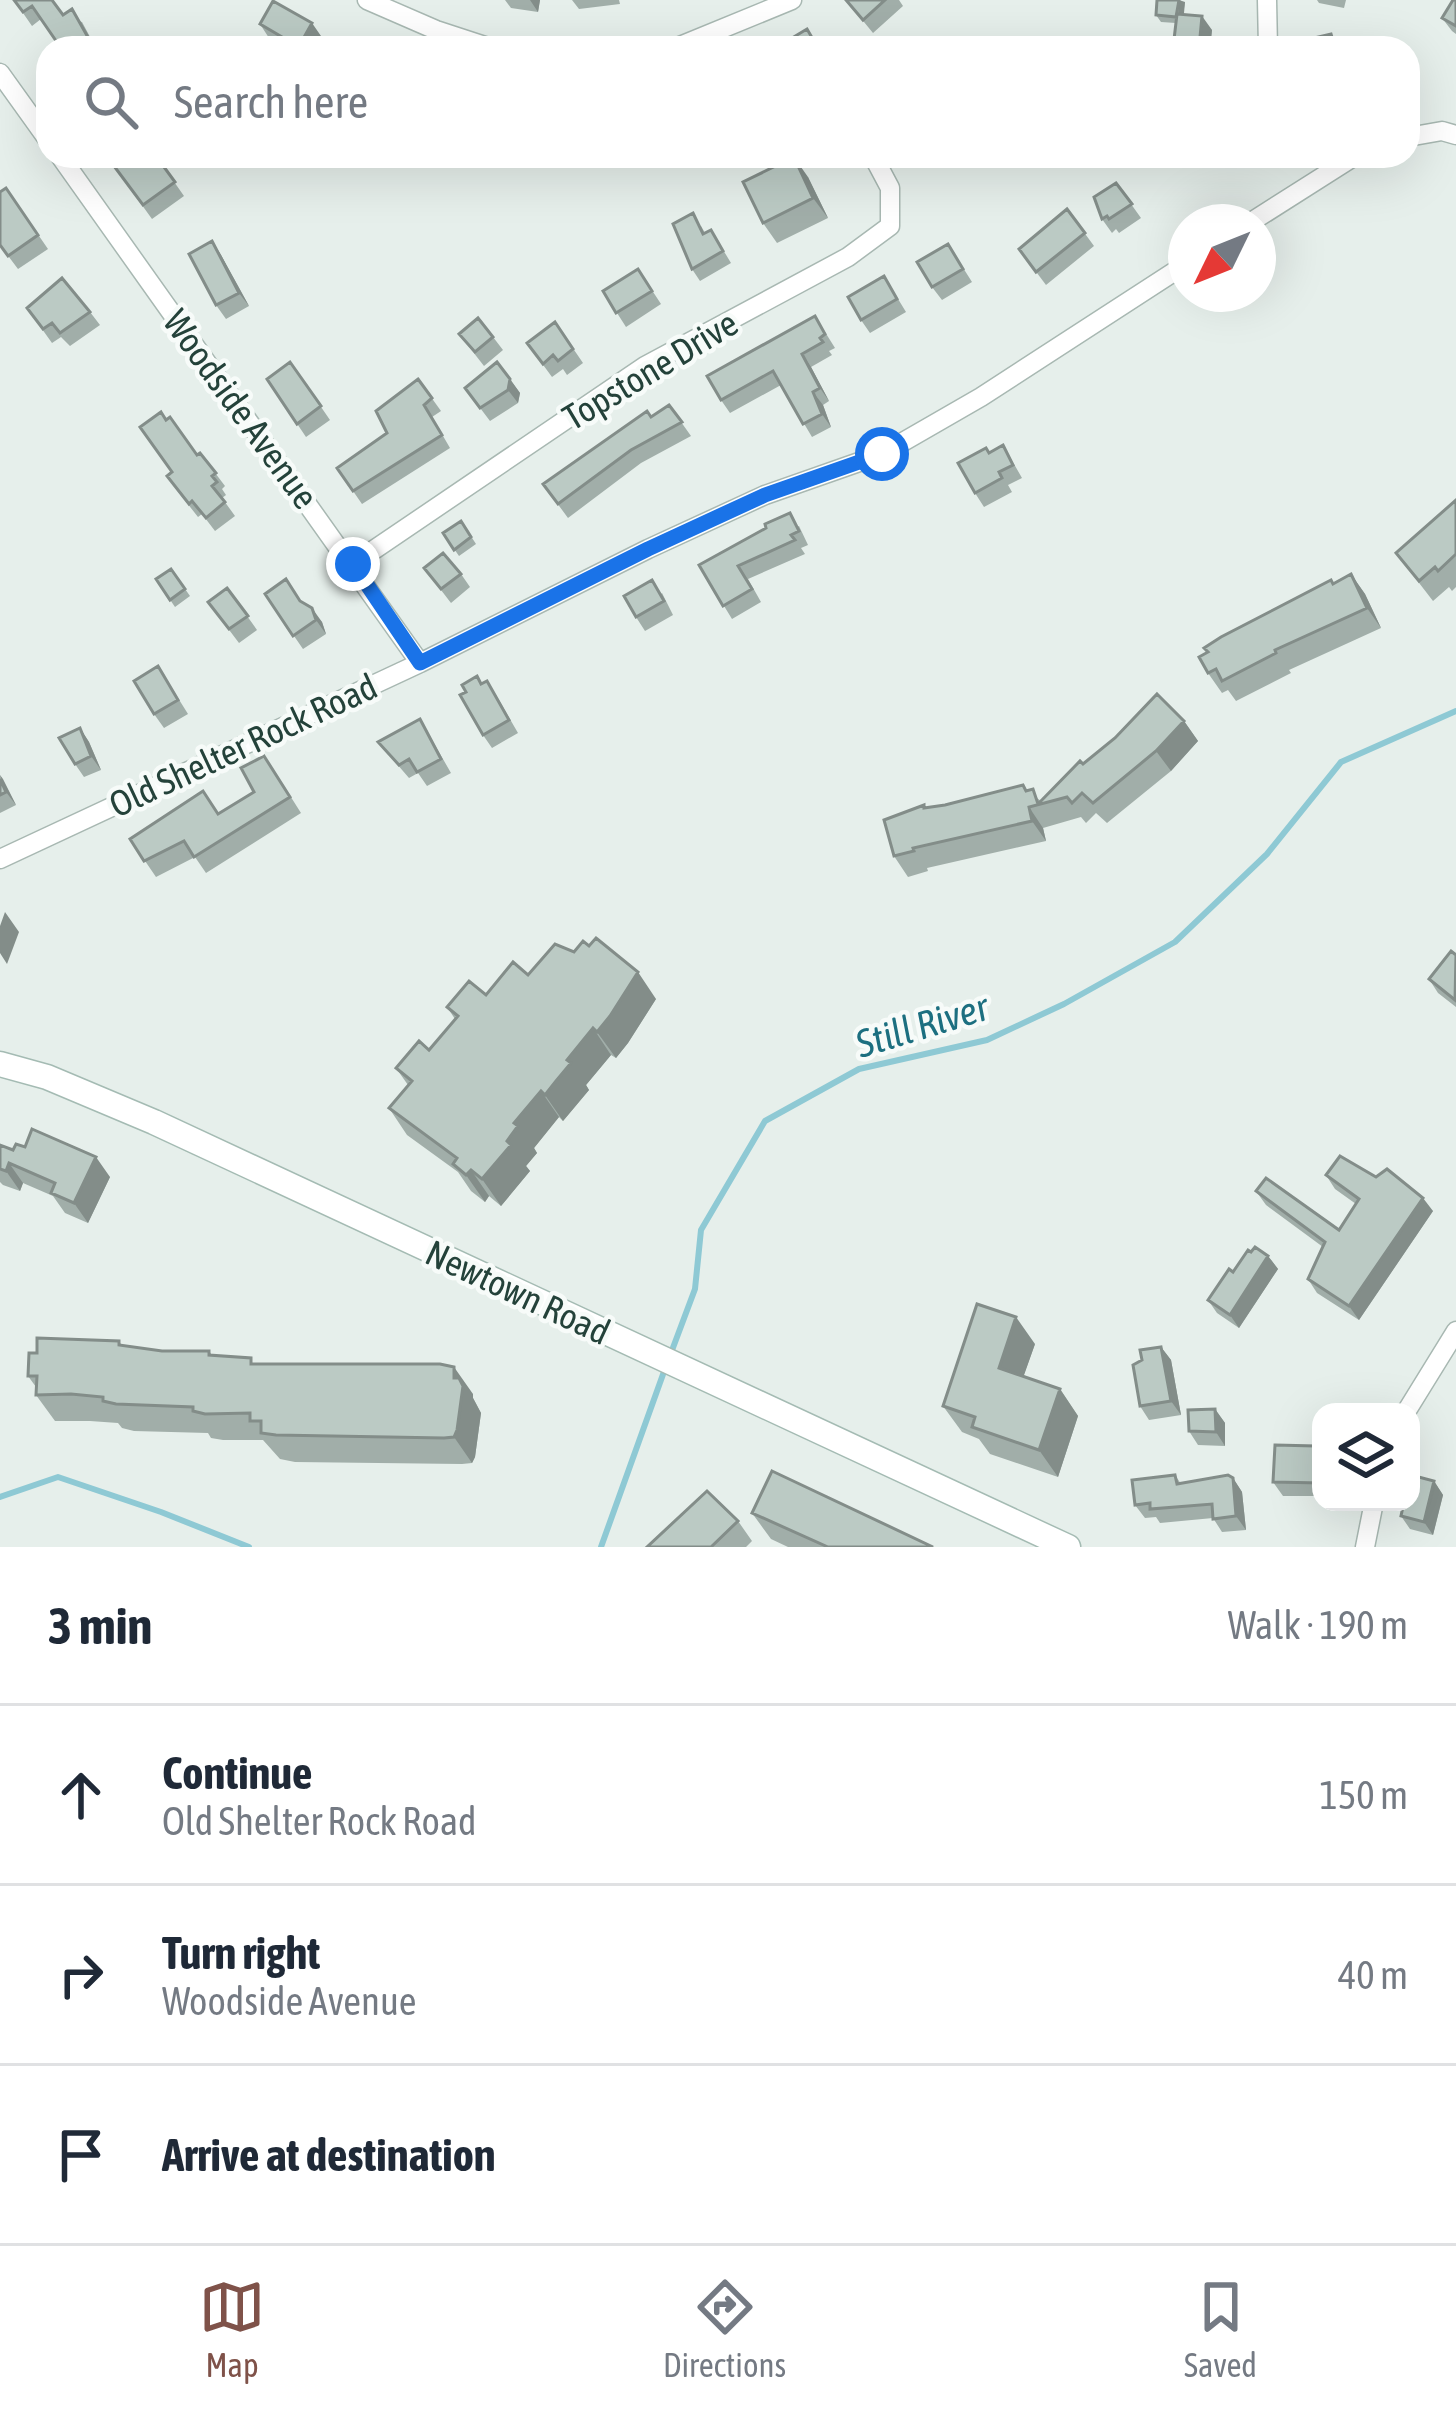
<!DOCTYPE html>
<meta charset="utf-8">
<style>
body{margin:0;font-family:"Asap Condensed",sans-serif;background:#f6f6f7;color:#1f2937}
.controls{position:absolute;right:36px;bottom:36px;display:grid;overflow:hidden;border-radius:24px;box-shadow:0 12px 48px #0002}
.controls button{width:108px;height:108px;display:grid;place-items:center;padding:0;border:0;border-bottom:3px solid #e0e1e3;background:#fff;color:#1f2937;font:60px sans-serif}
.compass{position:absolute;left:1168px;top:204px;width:108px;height:108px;border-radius:50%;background:#fff;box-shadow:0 12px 48px #0002;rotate:227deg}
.stop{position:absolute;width:36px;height:36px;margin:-27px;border:9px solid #1a73e8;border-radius:50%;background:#fff}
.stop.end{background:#1a73e8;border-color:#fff;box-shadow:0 3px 12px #0008}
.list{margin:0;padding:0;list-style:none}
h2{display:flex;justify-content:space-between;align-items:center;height:156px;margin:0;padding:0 48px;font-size:51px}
h2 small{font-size:39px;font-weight:400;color:#747a83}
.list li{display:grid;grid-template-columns:78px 1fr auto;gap:36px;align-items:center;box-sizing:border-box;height:180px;padding:0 48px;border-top:3px solid #e0e1e3}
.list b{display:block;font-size:45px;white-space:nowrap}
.list p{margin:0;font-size:39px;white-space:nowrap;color:#747a83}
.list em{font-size:39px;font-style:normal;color:#747a83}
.icon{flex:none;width:66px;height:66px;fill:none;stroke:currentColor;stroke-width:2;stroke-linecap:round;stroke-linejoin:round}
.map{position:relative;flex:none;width:1456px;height:1547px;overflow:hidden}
.search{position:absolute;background:#fff;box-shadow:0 12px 48px #0002;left:36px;right:36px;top:36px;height:132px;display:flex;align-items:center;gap:30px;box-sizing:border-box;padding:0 42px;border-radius:36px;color:#747a83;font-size:45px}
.sheet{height:696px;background:#fff}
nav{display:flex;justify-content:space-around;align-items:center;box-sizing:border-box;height:168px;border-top:3px solid #e0e1e3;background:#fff;font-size:33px;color:#747a83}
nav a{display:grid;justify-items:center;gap:6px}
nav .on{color:#7f5249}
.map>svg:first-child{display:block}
</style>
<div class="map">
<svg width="1456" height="1547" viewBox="0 0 1456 1547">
<rect width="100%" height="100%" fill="#e6efeb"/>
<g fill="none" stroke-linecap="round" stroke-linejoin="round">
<path stroke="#8ec9d4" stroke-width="6" d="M 671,1353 L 695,1289 L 701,1230 L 765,1121 L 859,1069 L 987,1040 L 1064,1004 L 1175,942 L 1267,854 L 1341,762 L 1456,711
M 0,1497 L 58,1477 L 161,1512 L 249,1547
M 601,1547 L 666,1366"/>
<defs>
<path id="street" d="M 367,0 L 436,30 L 491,48
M 1267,0 L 1268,48
M 675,48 L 792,0
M 0,73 L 48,140
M 1408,137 L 1442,131 L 1456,135
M 60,156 L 420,663
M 1251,222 L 1355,156
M 353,564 L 645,366 L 848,257 L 890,226 L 890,188 L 873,156
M 0,859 L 420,663 L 648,549 L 765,495 L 882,454 L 981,397 L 1186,264
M 1406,1412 L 1456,1331
M 1365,1547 L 1374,1502"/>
<path id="secondary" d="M 0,1064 L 47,1077 L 154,1122 L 1068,1547"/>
</defs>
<use href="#street" stroke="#a8b8b2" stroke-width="21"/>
<use href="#secondary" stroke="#a4bbb3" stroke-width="27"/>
<use href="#street" stroke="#fff" stroke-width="18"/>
<use href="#secondary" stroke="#fff" stroke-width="24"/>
</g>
<path fill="#a1aea9" d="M 14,0 L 82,22 L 96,48 L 61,48 L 41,19 L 32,26 Z
M 505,0 L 540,0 L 538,12 L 511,8 Z
M 572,0 L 619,0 L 620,4 L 579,9 Z
M 846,0 L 899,0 L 903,6 L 873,33 Z
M 1317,0 L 1346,0 L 1344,8 L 1319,3 Z
M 1456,0 L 1456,34 L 1452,31 L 1442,18 Z
M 1185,2 L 1183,15 L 1212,30 L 1210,48 L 1173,48 L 1176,23 L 1161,22 L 1156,15 Z
M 260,24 L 321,36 L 315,48 L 275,48 L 278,43 L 269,38 Z
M 156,156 L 184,196 L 152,219 L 111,162 Z
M 1188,156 L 1217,156 L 1212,168 Z
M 808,177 L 828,218 L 777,243 L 763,223 Z
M 1116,183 L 1141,218 L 1119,233 L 1116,229 L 1112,233 L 1102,219 Z
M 6,188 L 48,249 L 18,269 L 0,245 Z
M 1067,209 L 1094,246 L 1046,285 L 1019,249 Z
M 701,226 L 705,233 L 711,230 L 731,263 L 700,281 L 692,269 Z
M 212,241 L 221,255 L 249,306 L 226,319 L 216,305 Z
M 948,244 L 972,282 L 942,300 L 932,287 Z
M 638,269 L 661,304 L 626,327 L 603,291 Z
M 884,276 L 906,312 L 870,333 L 861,320 Z
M 27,308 L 90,312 L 100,325 L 70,346 L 61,337 L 52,343 Z
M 815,316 L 835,348 L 829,351 L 832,355 L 811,367 L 829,401 L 823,405 L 831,427 L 812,437 L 781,385 L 730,413 L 721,400 Z
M 555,322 L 583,363 L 567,375 L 563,369 L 552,377 L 527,343 Z
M 459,334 L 493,337 L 503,350 L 484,366 Z
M 290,362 L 330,420 L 306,437 L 267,379 Z
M 497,362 L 520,393 L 518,403 L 490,421 L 465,388 Z
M 418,379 L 441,411 L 432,417 L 450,448 L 362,504 L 337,468 L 387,433 Z
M 669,405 L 691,436 L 641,463 L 568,518 L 543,484 Z
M 1003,445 L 1022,478 L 1008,485 L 1012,492 L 984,507 L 975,493 L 989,452 Z
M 200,453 L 225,486 L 222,489 L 226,495 L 222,498 L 235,516 L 215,531 L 202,514 L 198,517 L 176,489 Z
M 1456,500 L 1456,587 L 1452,591 L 1449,587 L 1433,601 L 1396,553 Z
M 461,521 L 476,544 L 459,556 L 443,533 Z
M 799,526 L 808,545 L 801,548 L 805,554 L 748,579 L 761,602 L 732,619 L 699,565 Z
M 424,568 L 461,574 L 470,587 L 451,603 Z
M 171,569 L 190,596 L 175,607 L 156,579 Z
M 1351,574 L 1365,594 L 1381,628 L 1289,670 L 1291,673 L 1236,701 L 1228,690 L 1222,693 L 1208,673 L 1333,583 Z
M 227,588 L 257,630 L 239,643 L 208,602 Z
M 662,593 L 673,615 L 645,631 L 636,617 Z
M 265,594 L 301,601 L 322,622 L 326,634 L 303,649 Z
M 158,666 L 188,714 L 164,728 L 154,714 Z
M 482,684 L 496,695 L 518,733 L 492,748 L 483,735 Z
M 420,719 L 451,773 L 427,786 L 418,773 L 409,778 L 378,742 Z
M 1184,721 L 1198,741 L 1171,771 L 1107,823 L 1096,813 L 1086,823 L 1081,817 L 1043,828 L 1046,841 L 927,868 L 928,871 L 908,877 L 894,856 L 924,805 L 926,808 L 945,805 L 1023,785 L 1027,791 L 1041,801 L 1083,764 Z
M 80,728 L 89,742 L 101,770 L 84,777 L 75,764 Z
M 275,772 L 301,813 L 206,873 L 195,857 L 156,877 L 130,839 L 219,814 L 254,792 Z
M 0,775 L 16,805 L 0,813 Z
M 1456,955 L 1456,1007 L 1438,993 L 1429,979 Z
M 528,975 L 656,999 L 628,1043 L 616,1058 L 611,1055 L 586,1085 L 589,1090 L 574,1108 L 563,1121 L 559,1117 L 534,1148 L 537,1153 L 526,1166 L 530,1171 L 501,1206 L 489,1196 L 485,1202 L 471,1191 L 458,1172 L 407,1135 L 389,1108 L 408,1085 L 396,1068 L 429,1050 L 455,1019 L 447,1007 L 486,995 Z
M 0,1145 L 13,1150 L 110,1177 L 88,1223 L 65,1213 L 53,1196 L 23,1183 L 20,1191 L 3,1185 L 0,1182 Z
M 1326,1175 L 1433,1211 L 1359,1320 L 1317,1293 L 1308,1279 L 1323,1247 L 1266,1205 L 1256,1191 L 1339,1230 L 1356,1204 L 1335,1189 Z
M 1251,1252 L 1268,1256 L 1278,1269 L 1239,1328 L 1217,1313 L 1208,1300 Z
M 119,1341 L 122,1346 L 162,1351 L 209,1351 L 212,1355 L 255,1364 L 473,1394 L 473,1398 L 481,1413 L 475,1457 L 472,1463 L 462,1464 L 295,1462 L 280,1459 L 263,1440 L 223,1440 L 211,1438 L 208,1433 L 134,1431 L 122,1428 L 118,1423 L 90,1421 L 55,1421 L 36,1395 L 36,1387 L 28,1376 L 37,1353 Z
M 1035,1344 L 1023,1377 L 1060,1389 L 1078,1416 L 1058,1477 L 990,1454 L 979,1439 L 962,1432 L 943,1406 Z
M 1161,1347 L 1171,1360 L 1181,1415 L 1149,1420 L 1140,1406 Z
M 1215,1409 L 1225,1423 L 1225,1446 L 1198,1445 L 1189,1431 Z
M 1318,1452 L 1321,1452 L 1321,1496 L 1283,1496 L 1273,1482 Z
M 1175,1475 L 1181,1484 L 1233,1478 L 1242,1492 L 1246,1530 L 1222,1532 L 1213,1518 L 1160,1523 L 1156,1517 L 1145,1518 L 1135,1505 Z
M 1434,1481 L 1443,1495 L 1433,1535 L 1410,1529 L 1401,1516 Z
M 752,1513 L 933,1547 L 788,1547 L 771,1539 Z
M 738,1521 L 752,1541 L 746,1547 L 647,1547 Z"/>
<path fill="#838d89" d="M 530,0 L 540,0 L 538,12 Z
M 1179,0 L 1185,2 L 1183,24 L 1178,17 Z
M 1202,16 L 1212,30 L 1210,48 L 1199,48 Z
M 312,23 L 321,36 L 315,48 L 298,48 Z
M 1204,156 L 1217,156 L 1212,168 Z
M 794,157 L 808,177 L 828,218 L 813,198 Z
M 212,241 L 221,255 L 249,306 L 239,293 Z
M 802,354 L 811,367 L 829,401 L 820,388 Z
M 510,379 L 520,393 L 518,403 L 508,390 Z
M 813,392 L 823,405 L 831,427 L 822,414 Z
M 1351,574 L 1365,594 L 1381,628 L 1367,608 Z
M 312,608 L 322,622 L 326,634 L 316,620 Z
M 1184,721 L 1198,741 L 1171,771 L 1156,751 Z
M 80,728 L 89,742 L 101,770 L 91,756 Z
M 0,775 L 3,779 L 16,805 L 6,792 Z
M 1029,807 L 1043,828 L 1046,841 L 1032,821 Z
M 5,912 L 19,932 L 7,964 L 0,953 L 0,926 Z
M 638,972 L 656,999 L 628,1043 L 616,1058 L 597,1032 Z
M 593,1028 L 611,1055 L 586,1085 L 589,1090 L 563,1121 L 545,1095 L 567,1060 Z
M 541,1091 L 559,1117 L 534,1148 L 537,1153 L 526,1166 L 530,1171 L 501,1206 L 482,1179 L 514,1123 Z
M 96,1157 L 110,1177 L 88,1223 L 74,1203 Z
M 9,1163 L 23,1183 L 20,1191 L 6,1171 Z
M 471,1170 L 489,1196 L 485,1202 L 466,1175 Z
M 1423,1198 L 1433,1211 L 1359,1320 L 1349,1306 Z
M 1268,1256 L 1278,1269 L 1239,1328 L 1230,1315 Z
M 1016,1317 L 1035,1344 L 1017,1395 L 999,1368 Z
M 1161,1347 L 1171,1360 L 1181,1415 L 1171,1401 Z
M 454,1367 L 473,1394 L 473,1398 L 481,1413 L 475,1457 L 472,1463 L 454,1437 Z
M 1060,1389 L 1078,1416 L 1058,1477 L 1039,1450 Z
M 1215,1409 L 1225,1423 L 1225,1446 L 1216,1432 Z
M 1233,1478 L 1242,1492 L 1246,1530 L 1236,1516 Z
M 1434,1481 L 1443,1495 L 1433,1535 L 1424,1522 Z"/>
<path fill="#bbcac4" stroke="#838d89" stroke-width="3" d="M 14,0 L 52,0 L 63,15 L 72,9 L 94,48 L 61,48 L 32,6 L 23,12 Z
M 846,0 L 885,0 L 863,20 Z
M 1157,0 L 1179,0 L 1176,17 L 1156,15 Z
M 1453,0 L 1456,0 L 1456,26 L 1442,18 Z
M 273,1 L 312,23 L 298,48 L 275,48 L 282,37 L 260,24 Z
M 1177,14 L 1202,16 L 1199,48 L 1173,48 Z
M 807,29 L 818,48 L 778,48 L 777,47 Z
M 1331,34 L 1335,48 L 1307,48 L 1305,40 Z
M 344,42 L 360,48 L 341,48 Z
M 119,156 L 156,156 L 175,182 L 143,205 L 111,162 Z
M 794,157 L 813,198 L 763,223 L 743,182 Z
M 1116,183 L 1132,204 L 1109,219 L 1107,216 L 1102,219 L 1094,197 Z
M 6,188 L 38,235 L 8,256 L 0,245 L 0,192 Z
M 1067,209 L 1085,233 L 1036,272 L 1019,249 Z
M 693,213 L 703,234 L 711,230 L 723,251 L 692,269 L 673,224 Z
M 212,241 L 239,293 L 216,305 L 189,254 Z
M 948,244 L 963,269 L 932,287 L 917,262 Z
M 638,269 L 652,291 L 616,313 L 603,291 Z
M 884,276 L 897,299 L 861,320 L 848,297 Z
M 62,278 L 90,312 L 60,333 L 52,323 L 43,329 L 27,308 Z
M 815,316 L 825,334 L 820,338 L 823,342 L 802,354 L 820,388 L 813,392 L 822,414 L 803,424 L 773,371 L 721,400 L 707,376 Z
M 478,318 L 493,337 L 475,352 L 459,334 Z
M 555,322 L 573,349 L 558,361 L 553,355 L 543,364 L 527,343 Z
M 290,362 L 321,406 L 297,424 L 267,379 Z
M 497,362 L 510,379 L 508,390 L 480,408 L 465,388 Z
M 418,379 L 432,398 L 424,405 L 442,435 L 353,491 L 337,468 L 387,433 L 376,411 Z
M 669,405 L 682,422 L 631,450 L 558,504 L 543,484 L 647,411 L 651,417 Z
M 161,412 L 166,420 L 170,417 L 197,455 L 200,453 L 216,473 L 212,476 L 217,482 L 212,486 L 225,502 L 206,518 L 192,501 L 189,504 L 167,476 L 172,472 L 140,427 Z
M 1003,445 L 1013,465 L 999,472 L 1002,478 L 975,493 L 958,463 L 986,448 L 989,453 Z
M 1456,500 L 1456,554 L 1438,571 L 1435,567 L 1419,581 L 1396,553 Z
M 790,513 L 799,531 L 791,535 L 795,540 L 738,566 L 752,589 L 723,606 L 699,565 L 766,528 L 765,524 Z
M 461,521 L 471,537 L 454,550 L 443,533 Z
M 443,553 L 461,574 L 441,589 L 424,568 Z
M 171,569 L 185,589 L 170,600 L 156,579 Z
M 1351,574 L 1367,608 L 1275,650 L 1276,653 L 1222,681 L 1216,669 L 1208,673 L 1199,657 L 1208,652 L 1204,648 L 1221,637 L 1331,580 L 1333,584 Z
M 286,579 L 300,601 L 312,608 L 316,620 L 293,636 L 265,594 Z
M 652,580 L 664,601 L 636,617 L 624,596 Z
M 227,588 L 248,616 L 229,629 L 208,602 Z
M 158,666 L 178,700 L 154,714 L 134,681 Z
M 477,676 L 481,684 L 487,681 L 509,720 L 483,735 L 460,695 L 466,692 L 462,685 Z
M 1157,694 L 1184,721 L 1156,751 L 1093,803 L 1082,793 L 1072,803 L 1067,797 L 1029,807 L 1032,821 L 913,848 L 914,851 L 894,856 L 884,820 L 924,805 L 924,808 L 945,805 L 1023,785 L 1026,791 L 1033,789 L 1038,804 L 1080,761 L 1083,764 L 1115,738 Z
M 420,719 L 441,759 L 417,772 L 409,759 L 399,765 L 378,742 Z
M 80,728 L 91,756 L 75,764 L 59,738 Z
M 264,756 L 290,797 L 194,857 L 184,841 L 144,861 L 130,839 L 203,791 L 218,814 L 254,792 L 241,768 Z
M 0,779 L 6,792 L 0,795 Z
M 596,938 L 638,972 L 610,1016 L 597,1032 L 593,1028 L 567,1060 L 571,1063 L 556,1081 L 545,1095 L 541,1091 L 514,1123 L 518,1126 L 507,1141 L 511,1145 L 482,1179 L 471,1170 L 466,1175 L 453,1164 L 457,1158 L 389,1108 L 412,1081 L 396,1068 L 419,1041 L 429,1050 L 458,1016 L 447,1007 L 469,981 L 486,995 L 513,962 L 528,975 L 555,944 L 574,952 L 583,941 L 589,946 Z
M 1451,951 L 1456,955 L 1455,1000 L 1429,979 Z
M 32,1129 L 96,1157 L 74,1203 L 51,1193 L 55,1183 L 9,1163 L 6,1171 L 0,1169 L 0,1145 L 13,1150 L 16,1144 L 25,1147 Z
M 1340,1156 L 1376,1177 L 1387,1169 L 1423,1198 L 1349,1306 L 1308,1279 L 1325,1242 L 1256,1191 L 1266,1178 L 1339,1230 L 1359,1199 L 1326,1175 Z
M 1255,1247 L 1268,1256 L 1230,1315 L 1208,1300 L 1229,1269 L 1233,1272 L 1248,1250 L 1251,1252 Z
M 977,1304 L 1016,1317 L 999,1368 L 1060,1389 L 1039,1450 L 972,1427 L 975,1417 L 943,1406 Z
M 37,1338 L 119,1341 L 119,1345 L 162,1351 L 209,1351 L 209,1355 L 251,1358 L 251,1364 L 440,1364 L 454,1367 L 454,1378 L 459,1378 L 463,1386 L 457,1430 L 454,1437 L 444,1438 L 276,1435 L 261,1433 L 261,1421 L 250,1421 L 250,1413 L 205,1414 L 193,1411 L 193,1407 L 116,1404 L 103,1401 L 103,1397 L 71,1394 L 36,1395 L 37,1376 L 28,1376 L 29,1353 L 37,1353 Z
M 1161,1347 L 1171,1401 L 1140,1406 L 1133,1365 L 1142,1360 L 1140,1350 Z
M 1215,1409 L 1216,1432 L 1189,1431 L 1188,1410 Z
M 1275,1445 L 1315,1446 L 1314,1452 L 1321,1452 L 1321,1483 L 1273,1482 Z
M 772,1471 L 933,1547 L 828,1547 L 752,1513 Z
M 1175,1475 L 1177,1484 L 1228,1475 L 1233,1478 L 1236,1516 L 1213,1519 L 1212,1504 L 1150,1509 L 1150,1503 L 1135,1505 L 1132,1480 Z
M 1411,1475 L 1434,1481 L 1424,1522 L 1401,1516 L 1404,1502 L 1411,1502 Z
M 707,1491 L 738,1521 L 711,1547 L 647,1547 Z"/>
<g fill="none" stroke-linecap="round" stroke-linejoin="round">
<path stroke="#1a73e8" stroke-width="15" d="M 353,564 L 420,663 L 648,549 L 765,495 L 882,454"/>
</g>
<g text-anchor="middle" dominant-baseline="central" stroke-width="9" stroke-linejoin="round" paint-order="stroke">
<g font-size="36" fill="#24423a" stroke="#f7fbf9">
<text transform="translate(650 370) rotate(-31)">Topstone Drive</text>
<text transform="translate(241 409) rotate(54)">Woodside Avenue</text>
<text transform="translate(243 745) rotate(-25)">Old Shelter Rock Road</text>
<text transform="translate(518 1292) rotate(25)">Newtown Road</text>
</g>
<g font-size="39" font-style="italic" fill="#1c6f80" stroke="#f7fbf9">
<text transform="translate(922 1025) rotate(-17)">Still River</text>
</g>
</g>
</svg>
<div class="controls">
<button><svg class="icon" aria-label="layers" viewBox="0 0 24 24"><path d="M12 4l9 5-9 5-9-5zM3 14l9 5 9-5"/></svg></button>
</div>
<svg class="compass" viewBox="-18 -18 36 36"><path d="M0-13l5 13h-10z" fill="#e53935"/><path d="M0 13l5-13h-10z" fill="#747a83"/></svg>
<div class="stop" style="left:882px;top:454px"></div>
<div class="stop end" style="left:353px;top:564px"></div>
<div class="search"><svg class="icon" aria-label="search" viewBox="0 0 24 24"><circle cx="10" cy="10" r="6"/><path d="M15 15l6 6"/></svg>Search here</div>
</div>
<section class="sheet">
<h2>3 min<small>Walk · 190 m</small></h2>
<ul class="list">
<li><svg class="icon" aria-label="ahead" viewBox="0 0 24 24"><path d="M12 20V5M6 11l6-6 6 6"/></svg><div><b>Continue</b><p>Old Shelter Rock Road</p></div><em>150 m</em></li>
<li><svg class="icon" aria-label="right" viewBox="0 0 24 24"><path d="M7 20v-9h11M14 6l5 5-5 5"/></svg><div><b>Turn right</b><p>Woodside Avenue</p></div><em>40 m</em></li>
<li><svg class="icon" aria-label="arrive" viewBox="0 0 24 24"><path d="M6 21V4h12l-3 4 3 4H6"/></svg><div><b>Arrive at destination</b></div></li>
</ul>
</section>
<nav>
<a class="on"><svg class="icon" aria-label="map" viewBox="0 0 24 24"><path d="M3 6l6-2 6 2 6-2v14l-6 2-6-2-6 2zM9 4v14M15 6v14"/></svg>Map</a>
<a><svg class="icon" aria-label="directions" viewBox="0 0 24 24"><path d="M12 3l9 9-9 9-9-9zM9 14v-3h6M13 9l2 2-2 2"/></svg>Directions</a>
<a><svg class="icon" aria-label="saved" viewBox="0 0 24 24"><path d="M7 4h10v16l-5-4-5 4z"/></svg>Saved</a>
</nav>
